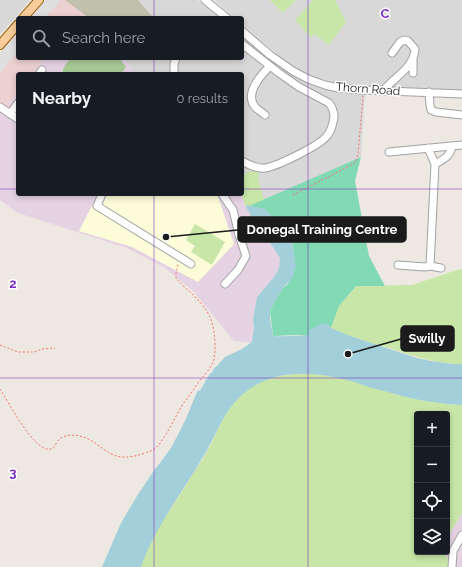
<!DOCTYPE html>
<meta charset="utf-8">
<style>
body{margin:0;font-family:Raleway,sans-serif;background:#242831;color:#f1f3f6}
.controls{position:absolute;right:12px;bottom:12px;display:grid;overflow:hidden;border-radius:4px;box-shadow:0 2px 6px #0003}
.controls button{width:36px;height:36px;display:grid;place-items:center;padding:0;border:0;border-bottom:1px solid #363941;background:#171b24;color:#f1f3f6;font:20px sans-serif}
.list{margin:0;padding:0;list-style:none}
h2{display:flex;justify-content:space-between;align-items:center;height:52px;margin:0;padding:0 16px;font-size:17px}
h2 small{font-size:13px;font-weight:400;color:#9ea1a6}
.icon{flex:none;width:22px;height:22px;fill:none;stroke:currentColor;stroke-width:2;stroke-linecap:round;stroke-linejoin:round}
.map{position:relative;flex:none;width:462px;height:567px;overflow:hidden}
.search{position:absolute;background:#171b24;box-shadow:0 2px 6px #0003;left:16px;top:16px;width:228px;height:44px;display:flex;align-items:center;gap:10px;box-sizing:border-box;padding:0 14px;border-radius:4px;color:#9ea1a6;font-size:15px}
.panel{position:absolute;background:#171b24;box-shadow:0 2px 6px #0003;left:16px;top:72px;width:228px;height:124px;border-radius:4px}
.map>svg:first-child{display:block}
</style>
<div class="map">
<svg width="462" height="567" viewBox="0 0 462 567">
<rect width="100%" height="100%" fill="#ede8e1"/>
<path fill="#d9d8d8" d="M 0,0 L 30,0 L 0,35 Z
M 138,0 L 198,0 L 220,18 L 149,18 L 152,16 Z
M 216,0 L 270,0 L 283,13 L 296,0 L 462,0 L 462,90 L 365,87 L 337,83 L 310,76 L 292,66 L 265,44 L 242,24 L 242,18 L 235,18 L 215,1 Z
M 242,36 L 279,67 L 316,87 L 365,93 L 361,157 L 264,200 L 258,179 L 248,171 L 242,178 L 242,74 L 135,74 L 123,58 L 242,58 Z"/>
<path fill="#edd0d0" d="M 46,0 L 65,0 L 89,18 L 30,18 Z
M 18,32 L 18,58 L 45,58 L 32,74 L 18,74 L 18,91 L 3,109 L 0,107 L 0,53 Z"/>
<path fill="#e5d3e3" d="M 45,58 L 56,58 L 59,60 L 60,58 L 123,58 L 135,74 L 32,74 Z
M 18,91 L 18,194 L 241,194 L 242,195 L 245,205 L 251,216 L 254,219 L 255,223 L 265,228 L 265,235 L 280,258 L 279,268 L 274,277 L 257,297 L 253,320 L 254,328 L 252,343 L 234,341 L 193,291 L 165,268 L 127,248 L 18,213 L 0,200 L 0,107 L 3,109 Z
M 462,513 L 462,567 L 449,567 L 445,554 L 446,552 L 447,552 L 447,546 L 450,533 Z"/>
<path fill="#fdfcd9" d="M 98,194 L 217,194 L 234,244 L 198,282 L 132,247 L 79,231 Z"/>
<path fill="#c0c0ad" d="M 65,0 L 138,0 L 152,16 L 149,18 L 89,18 Z"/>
<path fill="#c8e6a8" d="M 270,0 L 296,0 L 283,13 Z
M 313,0 L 335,0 L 346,22 L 329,45 L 314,34 L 311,38 L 295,20 Z
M 248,171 L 259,172 L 258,179 L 264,200 L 249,206 L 245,205 L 242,195 L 241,194 L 242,194 L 242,178 Z
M 195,224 L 225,242 L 212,265 L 191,252 L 195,246 L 186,240 Z
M 462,269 L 462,364 C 436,364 413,356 389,348 C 384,346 377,345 371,343 C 358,339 344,334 331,328 L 339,306 L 356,286 L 412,285 L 457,270 Z
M 294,374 L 314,374 L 333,377 L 349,380 L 376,389 L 420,400 L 447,404 L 462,405 L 462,513 L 450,533 L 447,546 L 447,414 L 417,414 L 417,552 L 446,552 L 445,554 L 449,561 L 449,567 L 141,567 C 146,552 153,537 161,523 C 172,506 184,490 194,472 C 200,463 207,453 211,443 C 220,424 229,405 246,391 C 260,380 277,376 294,374 Z"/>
<path fill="#a8cb97" d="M 71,58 L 119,58 L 126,67 L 121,74 L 63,74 C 62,67 67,63 71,58 Z"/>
<path fill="#81dab4" d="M 361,157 L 355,181 L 369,256 L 385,286 L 356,286 L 339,306 L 331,328 L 328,325 L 310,336 L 296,335 L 273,336 L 270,312 L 271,308 L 282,289 L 288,284 L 294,253 L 292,243 L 278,224 L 265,209 L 249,206 Z"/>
<path fill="#dfdfdf" d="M 46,0 L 59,0 L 60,1 L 45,18 L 31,18 Z
M 18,33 L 18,51 L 0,73 L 0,54 Z"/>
<path fill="#a2cfd9" d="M 245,205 L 265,209 L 278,224 L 292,243 L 294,253 L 296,266 L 293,277 L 282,289 L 271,308 L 270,312 L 270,319 L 273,336 C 285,337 297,335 310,336 L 309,330 L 311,329 L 314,328 L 318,325 L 325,323 L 331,328 L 353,337 L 417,358 L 431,361 L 453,364 L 462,364 L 462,405 C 442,404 422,401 402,396 C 394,394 385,391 376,389 C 366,387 357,382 347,380 C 307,370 265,369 235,402 C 221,418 214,439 203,457 C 182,493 155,527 141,567 L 102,567 L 121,523 L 137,496 L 155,469 L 160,463 L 171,448 L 185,421 L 197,392 L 201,389 L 209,375 L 213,371 L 214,368 L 217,366 L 225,357 L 242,349 L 252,342 L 254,328 L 253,320 L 257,297 L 274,277 L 279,268 L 280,258 L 265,235 L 265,228 L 255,223 L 254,219 L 251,216 Z"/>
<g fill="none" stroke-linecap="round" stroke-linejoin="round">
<defs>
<path id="minor" d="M 205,0 L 227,18
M 242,31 L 270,55 L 293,71 L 308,79 L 325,85 L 338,88 L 363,90 L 462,94
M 242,44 L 279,73 L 299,87 L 329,103 C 333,108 334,111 334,117 C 333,124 331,132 326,137 C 318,146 278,166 265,168 C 257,169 249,165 242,161
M 413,73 L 413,59
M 39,74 L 42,70
M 174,74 L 174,64 L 176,58
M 383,91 C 394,77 414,68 415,49 L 408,41 L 404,40 L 400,42 L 392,53
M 429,92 L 430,105 L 431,110 L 436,112 L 462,115
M 0,107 L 18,119
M 10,114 L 18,103
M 265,115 C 262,112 258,110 255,107 C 244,93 261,75 270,66
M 428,148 L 435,164 L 430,266
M 389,152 L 462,145
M 435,164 C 444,159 450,157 452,146
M 102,194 L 97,206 L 191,264
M 222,194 L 233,210 L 239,235 L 246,256 L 238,270 L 225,284
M 398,265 L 425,267 L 430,266 L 441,268
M 452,567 L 453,551 L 462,535"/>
<path id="major" d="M 23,18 L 39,0
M 0,45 L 18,24"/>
</defs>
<use href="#minor" stroke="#a2a2a2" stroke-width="9"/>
<use href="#major" stroke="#8d5b06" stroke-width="10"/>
<path stroke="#f4746b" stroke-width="1" stroke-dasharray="2 2" stroke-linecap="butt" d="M 293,195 L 355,163 L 358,154 L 363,96
M 0,345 L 18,352 L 34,352 L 42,349 L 55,348
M 0,389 C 8,401 35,454 51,449 C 55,447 55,445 57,442 C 61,435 72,434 79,436 C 98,439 107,459 127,457 C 134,457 151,452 156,448 C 158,446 159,445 160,443 C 169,431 175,417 183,404 C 189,396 195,387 201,379 C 206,373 212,367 214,359 C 216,348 215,333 212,323 C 207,304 188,292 176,278 L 176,273 L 178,264"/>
<use href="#minor" stroke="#fff" stroke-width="7"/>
<use href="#major" stroke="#f8cc9b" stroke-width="8"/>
</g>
<path fill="none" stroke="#7b2cbf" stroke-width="1" stroke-opacity="0.55" d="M 154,0 L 154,18M 308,0 L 308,567M 154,58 L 154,74M 0,189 L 18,189M 242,189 L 462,189M 154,194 L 154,567M 0,378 L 462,378"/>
<g text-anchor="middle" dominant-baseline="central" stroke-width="3" stroke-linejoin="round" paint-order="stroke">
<g font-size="12" fill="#1b1b1b" stroke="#fff">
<text transform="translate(368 89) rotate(4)">Thorn Road</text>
</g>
</g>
<g font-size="13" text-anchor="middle" font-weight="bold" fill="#7b2cbf" stroke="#fff" stroke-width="3" stroke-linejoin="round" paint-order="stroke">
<text x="385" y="18">C</text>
<text x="13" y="288">2</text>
<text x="13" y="477">3</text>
</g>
<path fill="none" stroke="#1b1b1b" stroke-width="1.5" d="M166 237L238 230M348 354L401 339"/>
<g fill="#1b1b1b" stroke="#fff" stroke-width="1.5">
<circle cx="166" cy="237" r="4"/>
<circle cx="348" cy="354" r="4"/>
</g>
<g fill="#1b1b1b" stroke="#1b1b1b" stroke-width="1.5">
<rect x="238" y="217" width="168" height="25" rx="4"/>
<rect x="401" y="326" width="53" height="25" rx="4"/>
</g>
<g font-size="13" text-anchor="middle" font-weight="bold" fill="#fff">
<text x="322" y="234">Donegal Training Centre</text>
<text x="427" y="343">Swilly</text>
</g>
</svg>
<div class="controls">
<button>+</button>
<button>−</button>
<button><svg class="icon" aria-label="locate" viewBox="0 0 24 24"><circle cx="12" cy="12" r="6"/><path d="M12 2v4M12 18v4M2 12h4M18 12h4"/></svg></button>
<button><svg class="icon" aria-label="layers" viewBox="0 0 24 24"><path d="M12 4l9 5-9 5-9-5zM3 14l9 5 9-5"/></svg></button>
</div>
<div class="search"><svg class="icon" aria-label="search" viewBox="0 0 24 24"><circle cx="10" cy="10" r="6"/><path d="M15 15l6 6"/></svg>Search here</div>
<section class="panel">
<h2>Nearby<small>0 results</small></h2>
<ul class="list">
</ul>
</section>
</div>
